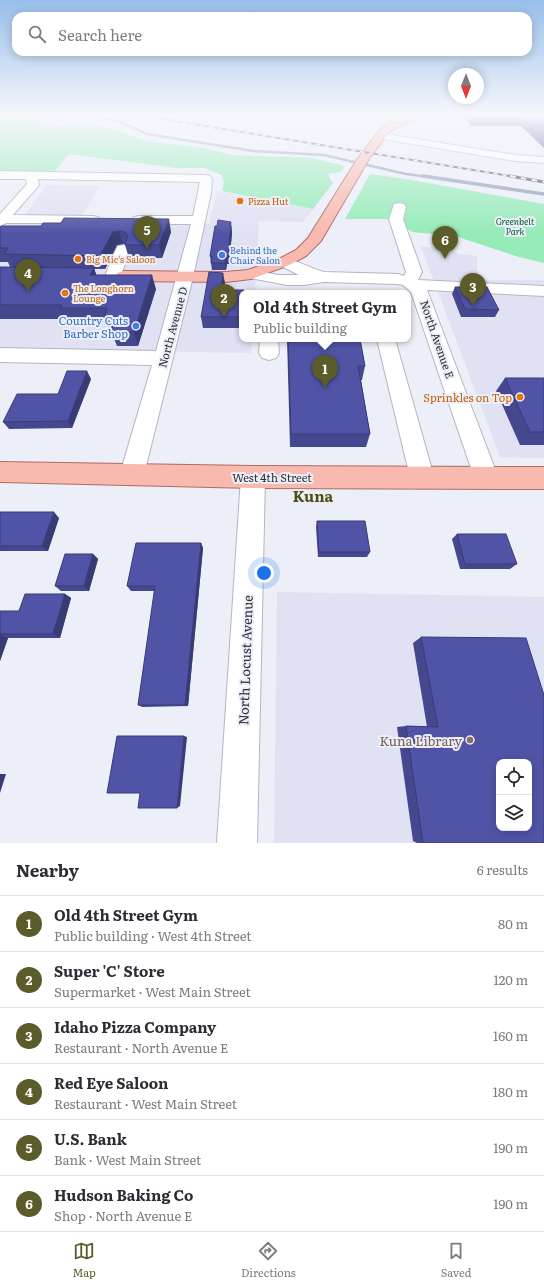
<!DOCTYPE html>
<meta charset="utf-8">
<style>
body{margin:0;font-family:Literata,serif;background:#f7f7f7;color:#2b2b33}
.controls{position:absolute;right:12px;bottom:12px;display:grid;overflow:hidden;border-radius:8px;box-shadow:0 2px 10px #0003}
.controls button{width:36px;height:36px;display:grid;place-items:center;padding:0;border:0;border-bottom:1px solid #e1e1e2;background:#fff;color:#2b2b33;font:20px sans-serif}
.compass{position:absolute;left:448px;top:68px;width:36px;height:36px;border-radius:50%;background:#fff;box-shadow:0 2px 10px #0003;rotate:180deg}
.you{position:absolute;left:264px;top:573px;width:14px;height:14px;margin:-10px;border:3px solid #fff;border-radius:50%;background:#1a73e8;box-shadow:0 0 0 6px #1a73e833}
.badge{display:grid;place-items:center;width:26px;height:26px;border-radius:50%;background:#5b5c2a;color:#fff;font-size:13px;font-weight:700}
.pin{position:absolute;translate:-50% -33px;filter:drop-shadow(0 1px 2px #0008)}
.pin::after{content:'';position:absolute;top:21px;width:14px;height:12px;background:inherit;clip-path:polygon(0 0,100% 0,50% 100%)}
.popup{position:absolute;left:239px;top:290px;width:172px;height:52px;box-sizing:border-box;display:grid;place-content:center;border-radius:8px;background:#fff;filter:drop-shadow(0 1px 3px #0005);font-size:13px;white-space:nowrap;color:#7c7c81}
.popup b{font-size:15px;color:#2b2b33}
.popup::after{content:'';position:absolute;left:50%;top:100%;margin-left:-8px;border:8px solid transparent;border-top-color:#fff}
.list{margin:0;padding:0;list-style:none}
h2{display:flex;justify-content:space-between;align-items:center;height:52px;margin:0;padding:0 16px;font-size:17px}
h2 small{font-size:13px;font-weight:400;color:#7c7c81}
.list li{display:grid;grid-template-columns:26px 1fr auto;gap:12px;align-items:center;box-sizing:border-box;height:56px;padding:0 16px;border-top:1px solid #e1e1e2}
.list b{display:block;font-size:15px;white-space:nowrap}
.list p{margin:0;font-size:13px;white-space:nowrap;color:#7c7c81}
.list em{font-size:13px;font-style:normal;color:#7c7c81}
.icon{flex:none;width:22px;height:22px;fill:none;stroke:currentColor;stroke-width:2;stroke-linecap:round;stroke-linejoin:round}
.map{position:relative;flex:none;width:544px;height:843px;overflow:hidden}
.search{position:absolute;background:#fff;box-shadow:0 2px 10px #0003;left:12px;right:12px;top:12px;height:44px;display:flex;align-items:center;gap:10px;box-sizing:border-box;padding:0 14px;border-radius:12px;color:#7c7c81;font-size:15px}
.sheet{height:388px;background:#fff}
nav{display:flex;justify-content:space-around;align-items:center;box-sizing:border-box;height:56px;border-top:1px solid #e1e1e2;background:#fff;font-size:11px;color:#7c7c81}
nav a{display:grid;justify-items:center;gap:2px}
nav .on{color:#5b5c2a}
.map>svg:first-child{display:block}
</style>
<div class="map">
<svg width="544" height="843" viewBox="0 0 544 843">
<rect width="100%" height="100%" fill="#eceef8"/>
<path fill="#e0e2f3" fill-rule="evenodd" d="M 47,185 L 100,186 L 81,217 L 24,216 Z
M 217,191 L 313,209 L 303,222 L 259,221 L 255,293 L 242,293 L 242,339 L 252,339 L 251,353 L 0,349 L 0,223 L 209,224 Z
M 421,247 L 429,247 L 454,251 L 459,254 L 477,256 L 477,272 L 482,280 L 544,280 L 544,458 L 500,457 Z
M 277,592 L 544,597 L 544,843 L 274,843 ZM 499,762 L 529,762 L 529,828 L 499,828 Z"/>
<path fill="#96ebb8" d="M 0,115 L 30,115 L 41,122 L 58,126 L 86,124 L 104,126 L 146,141 L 199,147 L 232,155 L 312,158 L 345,166 L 341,172 L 329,174 L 329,177 L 333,183 L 313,209 L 222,191 L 224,182 L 222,175 L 204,168 L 176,168 L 69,154 L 54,172 L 0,172 Z
M 370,174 L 406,179 L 544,204 L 544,263 L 519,257 L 455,236 L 413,232 L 386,219 L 345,219 Z"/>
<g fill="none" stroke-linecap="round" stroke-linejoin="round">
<path stroke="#929eb7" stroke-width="2.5" d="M 88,115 L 118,121 L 147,134 L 253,151 L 324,155 L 406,174 L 430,177"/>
<path stroke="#929eb7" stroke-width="3.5" d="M 423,176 L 544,194"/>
<defs>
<path id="minor" d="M 375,115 L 392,115 L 406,119 L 408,121 L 403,124 Z
M 380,133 L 515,155 L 544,157 L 544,163 L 515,161 L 376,138 L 375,136 Z
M 0,171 L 206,175 L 210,176 L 212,179 L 211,193 L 193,277 L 144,474 L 141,481 L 132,484 L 123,481 L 120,474 L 152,365 L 0,362 L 0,348 L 156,351 L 191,224 L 139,224 L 134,223 L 132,220 L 134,217 L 139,216 L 193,216 L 200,182 L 38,179 L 39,185 L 13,215 L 93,216 L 98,217 L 100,220 L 98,223 L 6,223 L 0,226 L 0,214 L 27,184 L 26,179 L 0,179 Z
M 399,203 L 404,204 L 406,207 L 403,219 L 422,272 L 418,280 L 544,286 L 544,296 L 427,290 L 498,477 L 495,484 L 486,488 L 477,484 L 474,477 L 411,292 L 403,285 L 397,284 L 324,282 L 304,285 L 287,285 L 245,277 L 243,274 L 245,271 L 251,269 L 278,275 L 299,275 L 279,265 L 276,262 L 279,259 C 290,256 311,269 324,272 L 398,274 L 404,276 L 406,272 L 389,219 L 394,204 Z
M 123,245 L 128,246 L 130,249 L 121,276 L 119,279 L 113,281 L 107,279 L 105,276 L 116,249 L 118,246 Z
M 260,339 L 278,339 L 279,353 L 276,358 L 269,360 L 262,358 L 259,353 Z
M 377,339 L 395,339 L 434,477 L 431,484 L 422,488 L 413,484 L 410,477 Z
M 253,466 L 262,470 L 265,477 L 257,843 L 217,843 L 241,477 L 244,470 Z"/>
<path id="major" d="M 428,115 L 413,120 L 390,131 L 369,159 L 321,241 L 306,256 L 289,265 L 251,279 L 226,282 L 123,281 L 117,279 L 115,276 L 117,273 L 123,271 L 226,272 L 248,270 L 279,259 L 296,250 L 308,238 L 358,158 L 382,127 L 407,116 Z
M 0,462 L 253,466 L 544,467 L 544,489 L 253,488 L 0,482 Z"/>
</defs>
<use href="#minor" stroke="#b4b6bf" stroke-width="2"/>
<use href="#major" stroke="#af6b61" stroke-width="2"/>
<use href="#minor" fill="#fff" fill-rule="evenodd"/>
<use href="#major" fill="#f8b9af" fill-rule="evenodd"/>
<defs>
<path id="rail-far1" d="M 138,115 L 516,177"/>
<path id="rail" d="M 510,176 L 544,182"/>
</defs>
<use href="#rail-far1" stroke="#55565b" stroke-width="2"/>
<use href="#rail" stroke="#55565b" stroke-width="3"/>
<use href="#rail-far1" stroke="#eceef8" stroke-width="1.5" stroke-dasharray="4.5" stroke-linecap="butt"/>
<use href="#rail" stroke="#eceef8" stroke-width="2" stroke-dasharray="5.5" stroke-linecap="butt"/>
</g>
<path fill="#46488f" d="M 462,115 L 544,115 L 544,148 L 521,126 L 471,126 Z
M 231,226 L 232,233 L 229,264 L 227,264 L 226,270 L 212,270 L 210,256 Z
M 0,228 L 171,232 L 162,258 L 129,258 L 125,245 L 125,244 L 123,244 L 117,245 L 105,269 L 94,269 L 96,275 L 156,289 L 138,346 L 117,346 L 111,331 L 109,331 L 106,322 L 67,322 L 66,319 L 0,319 L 0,267 L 10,267 L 8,262 L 0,262 Z
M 225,283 L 224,290 L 242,293 L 242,328 L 203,328 L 201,317 Z
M 455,287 L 499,310 L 495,317 L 461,317 L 452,294 Z
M 287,339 L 360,339 L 365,366 L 362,380 L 361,380 L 370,434 L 366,447 L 290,447 Z
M 505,378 L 544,378 L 544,445 L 520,445 L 496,391 Z
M 91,379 L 72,428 L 9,429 L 3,422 L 58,394 Z
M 0,512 L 59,518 L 48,551 L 0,551 Z
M 317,521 L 370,552 L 367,557 L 318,557 L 316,527 Z
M 457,534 L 517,564 L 510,569 L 460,569 L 452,539 Z
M 201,543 L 203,548 L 188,706 L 142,707 L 138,705 L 155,591 L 131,591 L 127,586 Z
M 93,554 L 98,559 L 89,591 L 61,591 L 55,586 Z
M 65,594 L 71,598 L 60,638 L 8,638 L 0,661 L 0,611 L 19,611 Z
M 421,637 L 544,843 L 417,843 L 413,841 L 397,727 L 406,726 L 427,727 L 413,643 Z"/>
<path fill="#393b74" d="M 169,219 L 171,232 L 162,258 L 159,245 Z
M 231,222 L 232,233 L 229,264 L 228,256 Z
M 119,231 L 123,244 L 117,245 L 105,269 L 100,256 L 113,232 Z
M 226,256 L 227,264 L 226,270 L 225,263 Z
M 94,268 L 99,282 L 90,275 Z
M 223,273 L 225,283 L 222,301 L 221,290 Z
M 152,275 L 156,289 L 138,346 L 134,332 Z
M 87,371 L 91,379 L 72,428 L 68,421 Z
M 54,512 L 59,518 L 48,551 L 42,546 Z
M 201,543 L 203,548 L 188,706 L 185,705 Z
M 93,554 L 98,559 L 89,591 L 84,586 Z
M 65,594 L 71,598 L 60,638 L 53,634 Z
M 0,634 L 8,638 L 0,661 Z
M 184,736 L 187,737 L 180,806 L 177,808 Z
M 0,774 L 6,774 L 0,793 Z"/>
<path fill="#5154a6" stroke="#393b74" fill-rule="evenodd" d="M 469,115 L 544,115 L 544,138 L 524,120 L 473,120 Z
M 64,218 L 169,219 L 159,245 L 125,245 L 128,235 L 125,232 L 119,231 L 113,232 L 100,256 L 4,254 L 8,248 L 0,248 L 0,228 L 1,226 L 41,226 L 43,223 L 61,223 Z
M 218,220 L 231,222 L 230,226 L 231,226 L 228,256 L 226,256 L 225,263 L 211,263 L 212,256 L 210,256 L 215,226 L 217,226 Z
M 0,267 L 94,268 L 90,275 L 152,275 L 134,332 L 111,331 L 117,317 L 104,317 L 107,308 L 60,308 L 62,305 L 0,305 Z
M 209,272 L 223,273 L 221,290 L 244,290 L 244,293 L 242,293 L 242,317 L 201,317 Z
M 455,287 L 487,287 L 499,310 L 465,309 Z
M 288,339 L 360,339 L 365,366 L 358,366 L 370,434 L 291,434 Z
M 67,371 L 87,371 L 68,421 L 3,422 L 17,394 L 58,394 Z
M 505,378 L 544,378 L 544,432 L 530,432 Z
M 0,512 L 54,512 L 42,546 L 0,546 Z
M 317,521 L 365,521 L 370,552 L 319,552 Z
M 457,534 L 506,534 L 517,564 L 465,564 Z
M 136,543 L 201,543 L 185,705 L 138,705 L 155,586 L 127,586 Z
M 65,554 L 93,554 L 84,586 L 55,586 Z
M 25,594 L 65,594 L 53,634 L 0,634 L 0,635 L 0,611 L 19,611 Z
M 421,637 L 526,638 L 544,695 L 544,843 L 423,843 L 406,726 L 438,727 ZM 499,762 L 529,762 L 529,828 L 499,828 Z
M 117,736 L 184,736 L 177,808 L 138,808 L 140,793 L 107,793 Z"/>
<linearGradient id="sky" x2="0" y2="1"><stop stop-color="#97beeb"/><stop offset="0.49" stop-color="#f6f7fc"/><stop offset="1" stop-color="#f6f7fc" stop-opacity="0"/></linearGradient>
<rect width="544" height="234" fill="url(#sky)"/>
<g fill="#e8710a" stroke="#eceef8" stroke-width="1.5">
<circle cx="240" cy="201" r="4"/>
<circle cx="78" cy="259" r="4"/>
<circle cx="65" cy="293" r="4"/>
<circle cx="520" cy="397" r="4"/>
</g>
<g fill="#3f7fe0" stroke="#eceef8" stroke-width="1.5">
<circle cx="222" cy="255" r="4"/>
<circle cx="136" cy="326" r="4"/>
</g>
<circle fill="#8d6e63" stroke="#eceef8" stroke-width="1.5" cx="470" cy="740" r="4"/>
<g text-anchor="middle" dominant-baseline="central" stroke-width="4" stroke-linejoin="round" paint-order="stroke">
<g font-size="9" fill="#c56008" stroke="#eceef8" text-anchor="start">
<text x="248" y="201">Pizza Hut</text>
<text x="86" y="259">Big Mic's Saloon</text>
<text x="73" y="288">The Longhorn<tspan x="73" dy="10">Lounge</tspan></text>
</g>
<g font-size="9" font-style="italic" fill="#075934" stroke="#eceef8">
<text x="515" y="221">Greenbelt<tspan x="515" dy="10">Park</tspan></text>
</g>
<g font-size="9" fill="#366cbe" stroke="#eceef8" text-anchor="start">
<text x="230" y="250">Behind the<tspan x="230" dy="10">Chair Salon</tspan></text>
</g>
<g font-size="11" fill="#366cbe" stroke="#eceef8" text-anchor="end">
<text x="128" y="320">Country Cuts<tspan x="128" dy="13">Barber Shop</tspan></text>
</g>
<g font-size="11" fill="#2f2f33" stroke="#eceef8">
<text transform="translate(172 327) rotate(-75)">North Avenue D</text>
<text transform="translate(438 339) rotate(71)">North Avenue E</text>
<text x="272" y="477">West 4th Street</text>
</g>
<g font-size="11" fill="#c56008" stroke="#eceef8" text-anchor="end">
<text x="512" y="397">Sprinkles on Top</text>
</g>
<g font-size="13" fill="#2f2f33" stroke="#eceef8">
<text transform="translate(245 660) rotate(-88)">North Locust Avenue</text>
</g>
<g font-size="13" fill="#785e54" stroke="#eceef8" text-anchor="end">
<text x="462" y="740">Kuna Library</text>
</g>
<g font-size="15" font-weight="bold" fill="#4e4f12" stroke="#eceef8">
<text x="313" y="495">Kuna</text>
</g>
</g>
</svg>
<div class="controls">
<button><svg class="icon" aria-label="locate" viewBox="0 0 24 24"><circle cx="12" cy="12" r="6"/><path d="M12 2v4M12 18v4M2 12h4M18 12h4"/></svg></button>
<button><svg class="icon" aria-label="layers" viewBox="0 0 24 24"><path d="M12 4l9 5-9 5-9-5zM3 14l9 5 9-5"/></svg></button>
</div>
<svg class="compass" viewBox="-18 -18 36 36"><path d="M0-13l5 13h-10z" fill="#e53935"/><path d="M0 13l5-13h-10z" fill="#7c7c81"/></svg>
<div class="you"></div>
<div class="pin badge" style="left:325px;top:388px">1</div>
<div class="popup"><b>Old 4th Street Gym</b>Public building</div>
<div class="pin badge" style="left:224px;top:317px">2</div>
<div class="pin badge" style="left:473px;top:306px">3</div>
<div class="pin badge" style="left:28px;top:292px">4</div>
<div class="pin badge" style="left:147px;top:249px">5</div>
<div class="pin badge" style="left:445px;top:259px">6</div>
<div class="search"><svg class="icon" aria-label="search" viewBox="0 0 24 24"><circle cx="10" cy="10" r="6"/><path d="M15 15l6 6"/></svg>Search here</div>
</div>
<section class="sheet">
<h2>Nearby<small>6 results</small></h2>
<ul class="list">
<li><span class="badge">1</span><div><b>Old 4th Street Gym</b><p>Public building · West 4th Street</p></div><em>80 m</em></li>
<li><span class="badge">2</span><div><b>Super 'C' Store</b><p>Supermarket · West Main Street</p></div><em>120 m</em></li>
<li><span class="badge">3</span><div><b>Idaho Pizza Company</b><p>Restaurant · North Avenue E</p></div><em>160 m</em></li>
<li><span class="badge">4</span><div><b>Red Eye Saloon</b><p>Restaurant · West Main Street</p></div><em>180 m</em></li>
<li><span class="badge">5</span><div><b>U.S. Bank</b><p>Bank · West Main Street</p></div><em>190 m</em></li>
<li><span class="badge">6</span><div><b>Hudson Baking Co</b><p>Shop · North Avenue E</p></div><em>190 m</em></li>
</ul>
</section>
<nav>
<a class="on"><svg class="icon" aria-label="map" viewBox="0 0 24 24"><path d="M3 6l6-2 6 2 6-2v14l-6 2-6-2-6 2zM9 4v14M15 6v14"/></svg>Map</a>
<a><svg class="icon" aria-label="directions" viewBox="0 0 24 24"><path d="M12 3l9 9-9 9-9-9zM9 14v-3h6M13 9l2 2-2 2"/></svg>Directions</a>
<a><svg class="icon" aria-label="saved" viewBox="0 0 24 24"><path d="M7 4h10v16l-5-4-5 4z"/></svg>Saved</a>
</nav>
